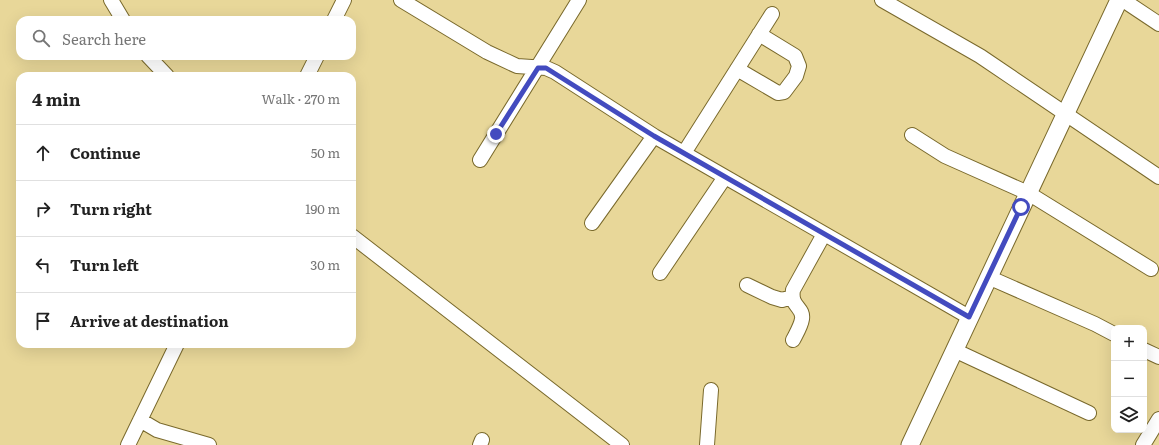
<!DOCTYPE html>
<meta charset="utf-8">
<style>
body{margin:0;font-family:Literata,serif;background:#f6f6f6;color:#222}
.controls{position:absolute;right:12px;bottom:12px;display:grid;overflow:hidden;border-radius:8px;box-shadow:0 4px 16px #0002}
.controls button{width:36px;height:36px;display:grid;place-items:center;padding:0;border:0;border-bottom:1px solid #e0e0e0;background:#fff;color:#222;font:20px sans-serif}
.stop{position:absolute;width:12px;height:12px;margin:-9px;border:3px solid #434bbf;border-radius:50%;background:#fff}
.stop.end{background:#434bbf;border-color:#fff;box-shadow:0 1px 4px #0008}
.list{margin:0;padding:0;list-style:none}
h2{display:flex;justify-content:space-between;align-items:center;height:52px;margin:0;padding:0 16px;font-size:17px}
h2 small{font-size:13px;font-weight:400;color:#767676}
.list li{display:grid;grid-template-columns:26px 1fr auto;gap:12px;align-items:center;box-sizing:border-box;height:56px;padding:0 16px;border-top:1px solid #e0e0e0}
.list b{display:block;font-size:15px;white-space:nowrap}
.list em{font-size:13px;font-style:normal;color:#767676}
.icon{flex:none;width:22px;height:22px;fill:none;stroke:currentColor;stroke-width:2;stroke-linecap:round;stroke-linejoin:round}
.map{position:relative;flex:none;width:1159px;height:445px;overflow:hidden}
.search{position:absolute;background:#fff;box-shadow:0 4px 16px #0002;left:16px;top:16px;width:340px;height:44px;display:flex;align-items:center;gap:10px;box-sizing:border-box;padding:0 14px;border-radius:12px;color:#767676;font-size:15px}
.panel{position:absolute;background:#fff;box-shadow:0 4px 16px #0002;left:16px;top:72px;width:340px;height:276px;border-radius:12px}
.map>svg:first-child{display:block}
</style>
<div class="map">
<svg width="1159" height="445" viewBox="0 0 1159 445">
<rect width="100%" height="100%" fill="#e8d799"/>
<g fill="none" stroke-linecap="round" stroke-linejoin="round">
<defs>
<path id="minor" d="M 111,0 L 123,20
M 401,0 L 487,52 L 517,66 L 546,68 L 555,72 L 654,136 L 969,317
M 882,0 L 980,56 L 1159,177
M 1123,0 L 1159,24
M 334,20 L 344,0
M 148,56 L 167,76
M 737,69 L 778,93 L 784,92 L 796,76 L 799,66 L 795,56 L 759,34
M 307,76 L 317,56
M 912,135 L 945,156 L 1028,193 L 1151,269
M 684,153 L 772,14
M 480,160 L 579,0
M 592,223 L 654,136
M 352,236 L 622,445
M 660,273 L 725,177
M 988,277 L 1095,324 L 1114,334
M 747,285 L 772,297 L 782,300 L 792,297
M 793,340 C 796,334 801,326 802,319 C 804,307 790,307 793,290 L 824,234
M 954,350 L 1089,413
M 1144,350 L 1159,357
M 140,420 L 157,430 L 209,445
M 128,445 L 177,344
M 480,445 L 482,440
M 707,445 L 711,390
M 1143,445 L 1159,419"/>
<path id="tertiary" d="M 910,445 L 1119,0"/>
</defs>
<use href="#minor" stroke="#79692c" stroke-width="16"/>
<use href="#tertiary" stroke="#79692c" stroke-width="19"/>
<use href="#minor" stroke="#fff" stroke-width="14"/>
<use href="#tertiary" stroke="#fff" stroke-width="17"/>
</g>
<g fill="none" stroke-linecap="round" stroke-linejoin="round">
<path stroke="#434bbf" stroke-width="5" d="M 496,134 L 538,68 L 546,68 L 654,136 L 969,317 L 1021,207"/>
</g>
</svg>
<div class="controls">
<button>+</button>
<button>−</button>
<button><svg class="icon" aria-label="layers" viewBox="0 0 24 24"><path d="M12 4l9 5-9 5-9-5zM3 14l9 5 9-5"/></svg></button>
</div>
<div class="stop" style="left:1021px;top:207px"></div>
<div class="stop end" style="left:496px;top:134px"></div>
<div class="search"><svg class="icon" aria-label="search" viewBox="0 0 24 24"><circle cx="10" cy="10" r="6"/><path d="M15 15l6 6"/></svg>Search here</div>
<section class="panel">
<h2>4 min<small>Walk · 270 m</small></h2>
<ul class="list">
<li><svg class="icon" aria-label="ahead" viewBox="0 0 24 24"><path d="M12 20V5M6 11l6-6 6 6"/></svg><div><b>Continue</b></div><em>50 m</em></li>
<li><svg class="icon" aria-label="right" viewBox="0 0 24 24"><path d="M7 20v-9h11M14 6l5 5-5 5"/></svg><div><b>Turn right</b></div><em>190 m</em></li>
<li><svg class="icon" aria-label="left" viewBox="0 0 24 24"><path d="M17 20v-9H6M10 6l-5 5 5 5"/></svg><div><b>Turn left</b></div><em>30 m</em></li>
<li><svg class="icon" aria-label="arrive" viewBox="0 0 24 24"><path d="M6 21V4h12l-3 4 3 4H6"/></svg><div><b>Arrive at destination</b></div></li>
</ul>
</section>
</div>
